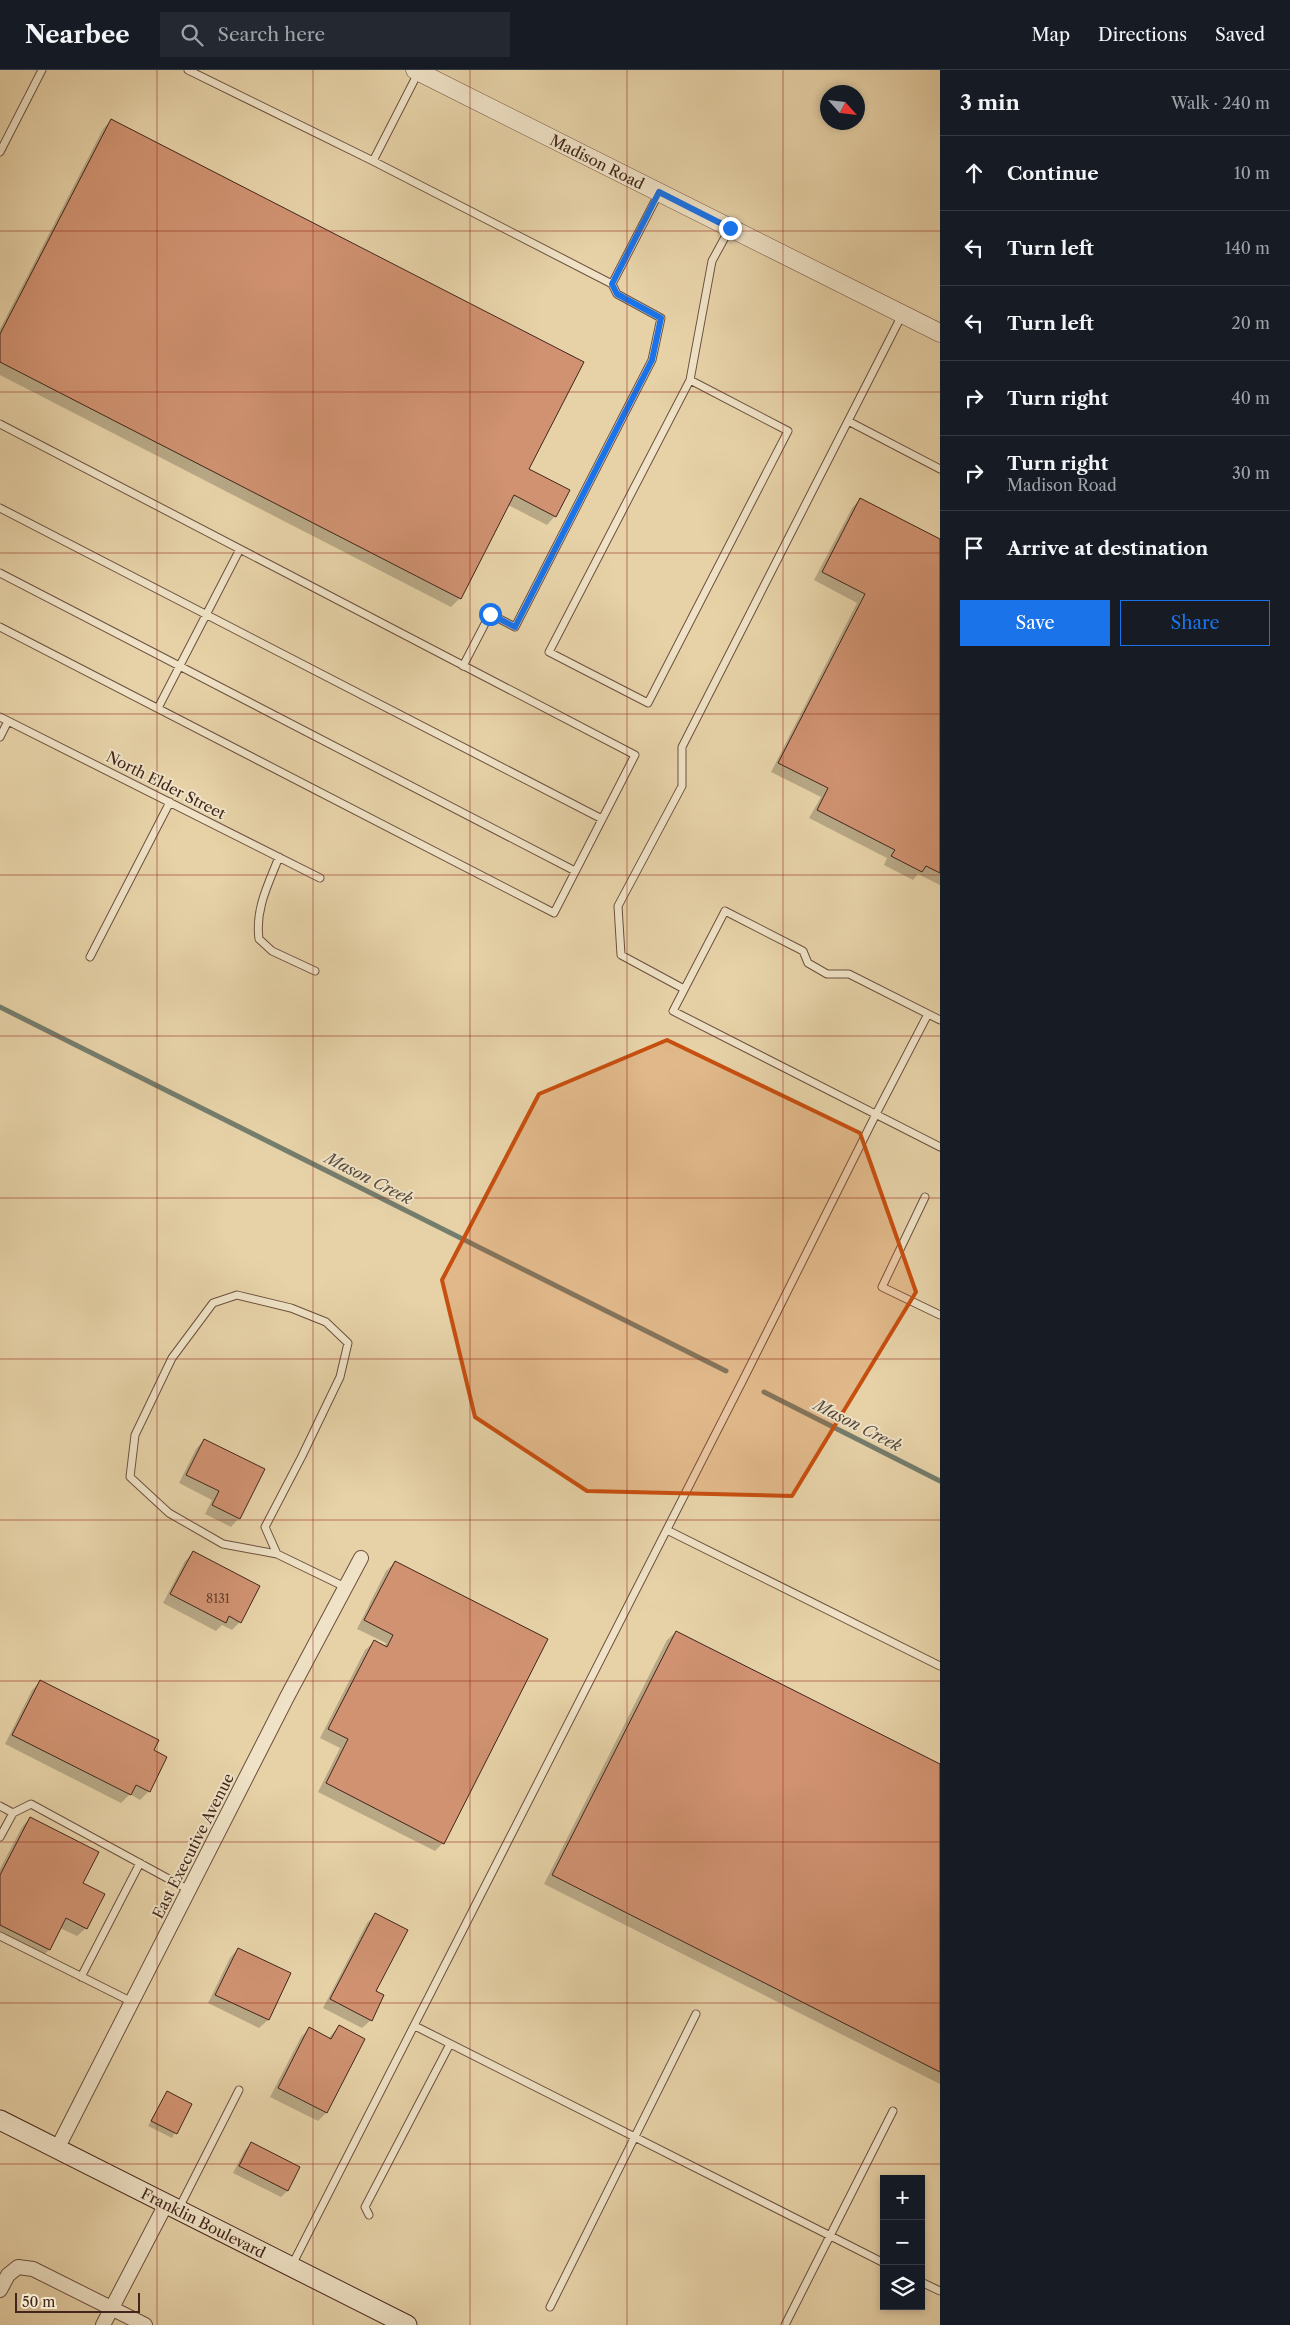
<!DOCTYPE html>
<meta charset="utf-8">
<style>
body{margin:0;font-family:"Libre Caslon Text",serif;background:#242831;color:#f1f3f6}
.controls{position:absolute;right:15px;bottom:15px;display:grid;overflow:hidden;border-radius:0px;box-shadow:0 2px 8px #0003}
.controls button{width:45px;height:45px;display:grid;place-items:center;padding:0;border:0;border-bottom:1px solid #363941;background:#171b24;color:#f1f3f6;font:25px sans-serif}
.compass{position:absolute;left:820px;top:15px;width:45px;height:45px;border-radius:50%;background:#171b24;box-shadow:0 2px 8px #0003;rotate:117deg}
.scale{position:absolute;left:15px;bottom:12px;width:125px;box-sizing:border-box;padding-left:5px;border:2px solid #42251b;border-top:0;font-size:14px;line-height:18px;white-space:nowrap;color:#42251b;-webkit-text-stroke:4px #efe2c6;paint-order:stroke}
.stop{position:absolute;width:15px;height:15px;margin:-11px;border:4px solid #1a73e8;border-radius:50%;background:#fff}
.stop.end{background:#1a73e8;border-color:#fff;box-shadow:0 1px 5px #0008}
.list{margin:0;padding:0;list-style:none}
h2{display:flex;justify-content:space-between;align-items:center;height:65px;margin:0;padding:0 20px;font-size:21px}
h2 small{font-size:16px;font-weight:400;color:#9ea1a6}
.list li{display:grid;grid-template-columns:32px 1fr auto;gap:15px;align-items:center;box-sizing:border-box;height:75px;padding:0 20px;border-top:1px solid #363941}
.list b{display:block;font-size:19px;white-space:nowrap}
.list p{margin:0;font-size:16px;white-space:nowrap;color:#9ea1a6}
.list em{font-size:16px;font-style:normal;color:#9ea1a6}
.actions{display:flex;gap:10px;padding:15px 20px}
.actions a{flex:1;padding:11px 0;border:1px solid #1a73e8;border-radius:0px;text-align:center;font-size:18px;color:#1a73e8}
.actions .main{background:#1a73e8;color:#fff}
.icon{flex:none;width:28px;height:28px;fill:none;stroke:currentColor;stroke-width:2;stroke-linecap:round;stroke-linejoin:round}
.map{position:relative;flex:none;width:940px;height:2255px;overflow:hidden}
header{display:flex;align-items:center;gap:30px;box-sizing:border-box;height:70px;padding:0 25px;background:#171b24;border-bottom:1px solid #363941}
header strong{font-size:24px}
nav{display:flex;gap:28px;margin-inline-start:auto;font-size:18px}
.search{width:350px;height:45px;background:#242831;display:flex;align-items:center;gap:12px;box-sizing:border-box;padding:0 18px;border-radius:0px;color:#9ea1a6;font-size:19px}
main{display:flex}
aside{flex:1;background:#171b24}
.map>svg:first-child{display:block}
</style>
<header>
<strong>Nearbee</strong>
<div class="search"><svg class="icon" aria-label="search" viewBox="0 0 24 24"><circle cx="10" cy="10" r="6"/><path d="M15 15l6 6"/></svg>Search here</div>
<nav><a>Map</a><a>Directions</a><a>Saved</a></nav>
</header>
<main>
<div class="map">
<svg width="940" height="2255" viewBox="0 0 940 2255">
<rect width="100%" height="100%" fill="#e7d2a8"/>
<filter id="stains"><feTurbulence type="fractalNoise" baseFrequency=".004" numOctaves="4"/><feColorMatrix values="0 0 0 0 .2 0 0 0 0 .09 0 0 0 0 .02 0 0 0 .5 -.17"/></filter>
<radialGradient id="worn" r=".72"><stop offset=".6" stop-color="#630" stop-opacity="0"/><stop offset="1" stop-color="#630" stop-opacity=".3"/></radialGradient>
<path fill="#0003" d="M 111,50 L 528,399 L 555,446 L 547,455 L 508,435 L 460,528 L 451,537 L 0,305 L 0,259 L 103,59 Z
M 860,429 L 940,470 L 940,815 L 918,804 L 913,810 L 884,795 L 887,788 L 809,748 L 821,727 L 771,702 L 857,533 L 814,510 L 852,438 Z
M 204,1370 L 239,1448 L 231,1457 L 205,1444 L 212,1430 L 179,1413 L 196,1379 Z
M 193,1483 L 240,1552 L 232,1560 L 222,1555 L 216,1561 L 163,1533 L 185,1491 Z
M 395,1492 L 443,1773 L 435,1781 L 318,1722 L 340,1678 L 320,1668 L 365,1580 L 374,1572 L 384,1577 L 386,1573 L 357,1559 L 386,1501 Z
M 676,1562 L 940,1696 L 940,2014 L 544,1814 L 667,1570 Z
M 40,1612 L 152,1681 L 149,1721 L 140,1730 L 130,1724 L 121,1733 L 5,1674 L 32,1620 Z
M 30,1748 L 81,1813 L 86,1858 L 77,1866 L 60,1858 L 49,1880 L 40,1888 L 0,1867 L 0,1799 L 22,1757 Z
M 375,1845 L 375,1922 L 371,1950 L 362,1958 L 323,1938 L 367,1853 Z
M 238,1879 L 289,1904 L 268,1950 L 259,1958 L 208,1933 L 230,1888 Z
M 339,1956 L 364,1969 L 326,2043 L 318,2051 L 270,2027 L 301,1967 L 309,1959 L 328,1969 Z
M 167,2022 L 190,2034 L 172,2068 L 148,2056 Z
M 251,2074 L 299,2098 L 287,2121 L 281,2127 L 233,2103 L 245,2080 Z"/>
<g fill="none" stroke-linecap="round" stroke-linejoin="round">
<path stroke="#757d6d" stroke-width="5" d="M 0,937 L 726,1301
M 764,1322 L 940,1411"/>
</g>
<path fill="#d09271" stroke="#42251b" d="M 111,49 L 584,292 L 529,399 L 570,420 L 556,447 L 514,425 L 461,529 L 0,292 L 0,264 Z
M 860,428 L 940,469 L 940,803 L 926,796 L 922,802 L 891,786 L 895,780 L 817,740 L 828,718 L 778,693 L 865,524 L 822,502 Z
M 204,1369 L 265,1399 L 240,1449 L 212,1435 L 219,1421 L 186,1405 Z
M 193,1481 L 260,1516 L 241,1553 L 229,1546 L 226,1553 L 170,1524 Z
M 395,1491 L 548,1569 L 444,1774 L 326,1713 L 348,1669 L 328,1659 L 374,1570 L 387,1577 L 393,1565 L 364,1550 Z
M 676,1561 L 940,1694 L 940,2002 L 552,1805 Z
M 40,1610 L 159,1670 L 154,1680 L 167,1687 L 150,1722 L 136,1715 L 131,1725 L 12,1665 Z
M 30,1747 L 99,1782 L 83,1813 L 105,1824 L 87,1859 L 66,1848 L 50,1880 L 0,1855 L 0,1805 Z
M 375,1843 L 408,1860 L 376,1921 L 384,1925 L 372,1951 L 330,1929 Z
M 238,1878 L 291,1903 L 269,1950 L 215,1925 Z
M 339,1955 L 365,1969 L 327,2043 L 278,2018 L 309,1957 L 331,1969 Z
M 167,2021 L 192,2034 L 177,2064 L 151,2051 Z
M 251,2072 L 300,2097 L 288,2121 L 239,2096 Z"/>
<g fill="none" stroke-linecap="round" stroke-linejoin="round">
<defs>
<path id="service" d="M 188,0 L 373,91 L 612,214 L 617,224 L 661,248 L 652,290 L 515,557 L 490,544 L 463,596
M 0,82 L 42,0
M 373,91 L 418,3
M 612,214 L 659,123
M 902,245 L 848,351 L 940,399
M 690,310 L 788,361 L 648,633 L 549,582 L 690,310 L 712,191 L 730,158
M 0,354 L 635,685 L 554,843 L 0,557
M 0,438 L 602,749
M 0,503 L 575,801
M 158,638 L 240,479
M 0,647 L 320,808
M 0,667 L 8,651
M 279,787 C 268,815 255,839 259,869 L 272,881 L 315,901
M 90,887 L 170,732
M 684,919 L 621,885 L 618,836 L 682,716 L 682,677 L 848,351
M 940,950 L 849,904 L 827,904 L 808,893 L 803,881 L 725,841 L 673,941 L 940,1077
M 925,1127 L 882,1217 L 940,1245
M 667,1460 L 940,1596
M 277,1484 L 223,1474 L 169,1443 L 130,1407 L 135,1365 L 172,1288 L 213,1233 L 237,1225 L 291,1238 L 326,1252 L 348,1273 L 340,1307 L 302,1386 L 265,1457 L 277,1484 L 345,1517
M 0,1736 L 13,1743 L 31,1734 L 189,1820
M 0,1767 L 13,1743
M 0,1866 L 132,1932
M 81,1907 L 140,1793
M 415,1956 L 884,2193
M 178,2140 L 239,2020
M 369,2145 L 365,2137 L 450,1974
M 291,2197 L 743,1310 L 876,1044 L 928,944
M 921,2212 L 940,2221
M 550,2237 L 696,1944
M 785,2255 L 893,2041"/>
<path id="minor" d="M 57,2079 L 287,1627 L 361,1488
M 0,2220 L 8,2205 L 18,2197 L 33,2199 L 145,2255
M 103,2255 L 166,2134"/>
<g id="tertiary">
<path id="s1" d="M 415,0 L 940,263"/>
</g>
<g id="secondary">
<path id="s2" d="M 0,2050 L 407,2255"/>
</g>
</defs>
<use href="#service" stroke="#6b503e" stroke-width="9"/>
<use href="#minor" stroke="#6b503e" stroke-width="16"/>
<use href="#tertiary" stroke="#6b503e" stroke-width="19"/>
<use href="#secondary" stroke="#42251b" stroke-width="21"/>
<use href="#service" stroke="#efe2c6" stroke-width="7"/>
<use href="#minor" stroke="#efe2c6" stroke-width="14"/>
<use href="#tertiary" stroke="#efe2c6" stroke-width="18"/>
<use href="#secondary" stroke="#efe2c6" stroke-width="19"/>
</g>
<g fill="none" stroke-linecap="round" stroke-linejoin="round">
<path stroke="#1a73e8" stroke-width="6" d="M 490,544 L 515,557 L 652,290 L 661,248 L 617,224 L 612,214 L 659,122 L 730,158"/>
</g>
<path fill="#c74f0f" fill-opacity="0.2" stroke="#c74f0f" stroke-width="4" stroke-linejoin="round" d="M 667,970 L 860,1063 L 916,1222 L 792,1426 L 587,1421 L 475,1347 L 442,1210 L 539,1024 Z"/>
<path fill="none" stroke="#8f2418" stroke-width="1" stroke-opacity="0.55" d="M 157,0 L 157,2255M 313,0 L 313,2255M 470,0 L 470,2255M 627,0 L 627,2255M 783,0 L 783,2255M 0,161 L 940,161M 0,322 L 940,322M 0,483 L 940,483M 0,644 L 940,644M 0,805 L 940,805M 0,966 L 940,966M 0,1128 L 940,1128M 0,1289 L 940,1289M 0,1450 L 940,1450M 0,1611 L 940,1611M 0,1772 L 940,1772M 0,1933 L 940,1933M 0,2094 L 940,2094"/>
<g text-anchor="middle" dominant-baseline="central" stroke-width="4" stroke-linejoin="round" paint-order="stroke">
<g font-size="12" fill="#664030">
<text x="218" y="1528">8131</text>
</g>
<g font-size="15" fill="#42251b" stroke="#efe2c6">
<text stroke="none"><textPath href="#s1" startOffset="204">Madison Road</textPath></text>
<text transform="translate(166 715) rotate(27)">North Elder Street</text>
<text transform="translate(193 1776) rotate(-63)">East Executive Avenue</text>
<text stroke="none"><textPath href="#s2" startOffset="228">Franklin Boulevard</textPath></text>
</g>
<g font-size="16" font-style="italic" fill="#574a3d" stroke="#efe2c6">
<text transform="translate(369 1108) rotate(27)">Mason Creek</text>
<text transform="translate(858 1355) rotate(27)">Mason Creek</text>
</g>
</g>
<rect width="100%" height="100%" filter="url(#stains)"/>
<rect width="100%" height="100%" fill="url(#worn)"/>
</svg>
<div class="controls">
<button>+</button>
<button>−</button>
<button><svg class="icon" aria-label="layers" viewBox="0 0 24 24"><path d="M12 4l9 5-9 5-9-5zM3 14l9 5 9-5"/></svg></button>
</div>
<svg class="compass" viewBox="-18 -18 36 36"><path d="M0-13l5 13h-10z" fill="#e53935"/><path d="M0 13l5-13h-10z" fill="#9ea1a6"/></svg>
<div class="scale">50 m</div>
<div class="stop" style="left:490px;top:544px"></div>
<div class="stop end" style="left:730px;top:158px"></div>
</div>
<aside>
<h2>3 min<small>Walk · 240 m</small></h2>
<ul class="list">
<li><svg class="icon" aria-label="ahead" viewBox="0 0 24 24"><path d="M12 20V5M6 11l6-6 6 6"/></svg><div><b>Continue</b></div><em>10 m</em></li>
<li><svg class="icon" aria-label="left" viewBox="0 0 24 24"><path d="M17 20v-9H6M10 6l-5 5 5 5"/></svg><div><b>Turn left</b></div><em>140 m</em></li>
<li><svg class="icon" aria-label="left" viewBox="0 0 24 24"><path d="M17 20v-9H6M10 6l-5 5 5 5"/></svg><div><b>Turn left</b></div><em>20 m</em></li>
<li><svg class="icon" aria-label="right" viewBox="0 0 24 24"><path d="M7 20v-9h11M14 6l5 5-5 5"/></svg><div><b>Turn right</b></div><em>40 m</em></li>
<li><svg class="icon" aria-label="right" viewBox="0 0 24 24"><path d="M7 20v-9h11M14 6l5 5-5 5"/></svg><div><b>Turn right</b><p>Madison Road</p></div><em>30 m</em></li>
<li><svg class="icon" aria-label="arrive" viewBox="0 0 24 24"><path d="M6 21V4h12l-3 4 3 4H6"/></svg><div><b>Arrive at destination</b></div></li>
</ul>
<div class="actions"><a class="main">Save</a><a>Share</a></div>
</aside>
</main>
